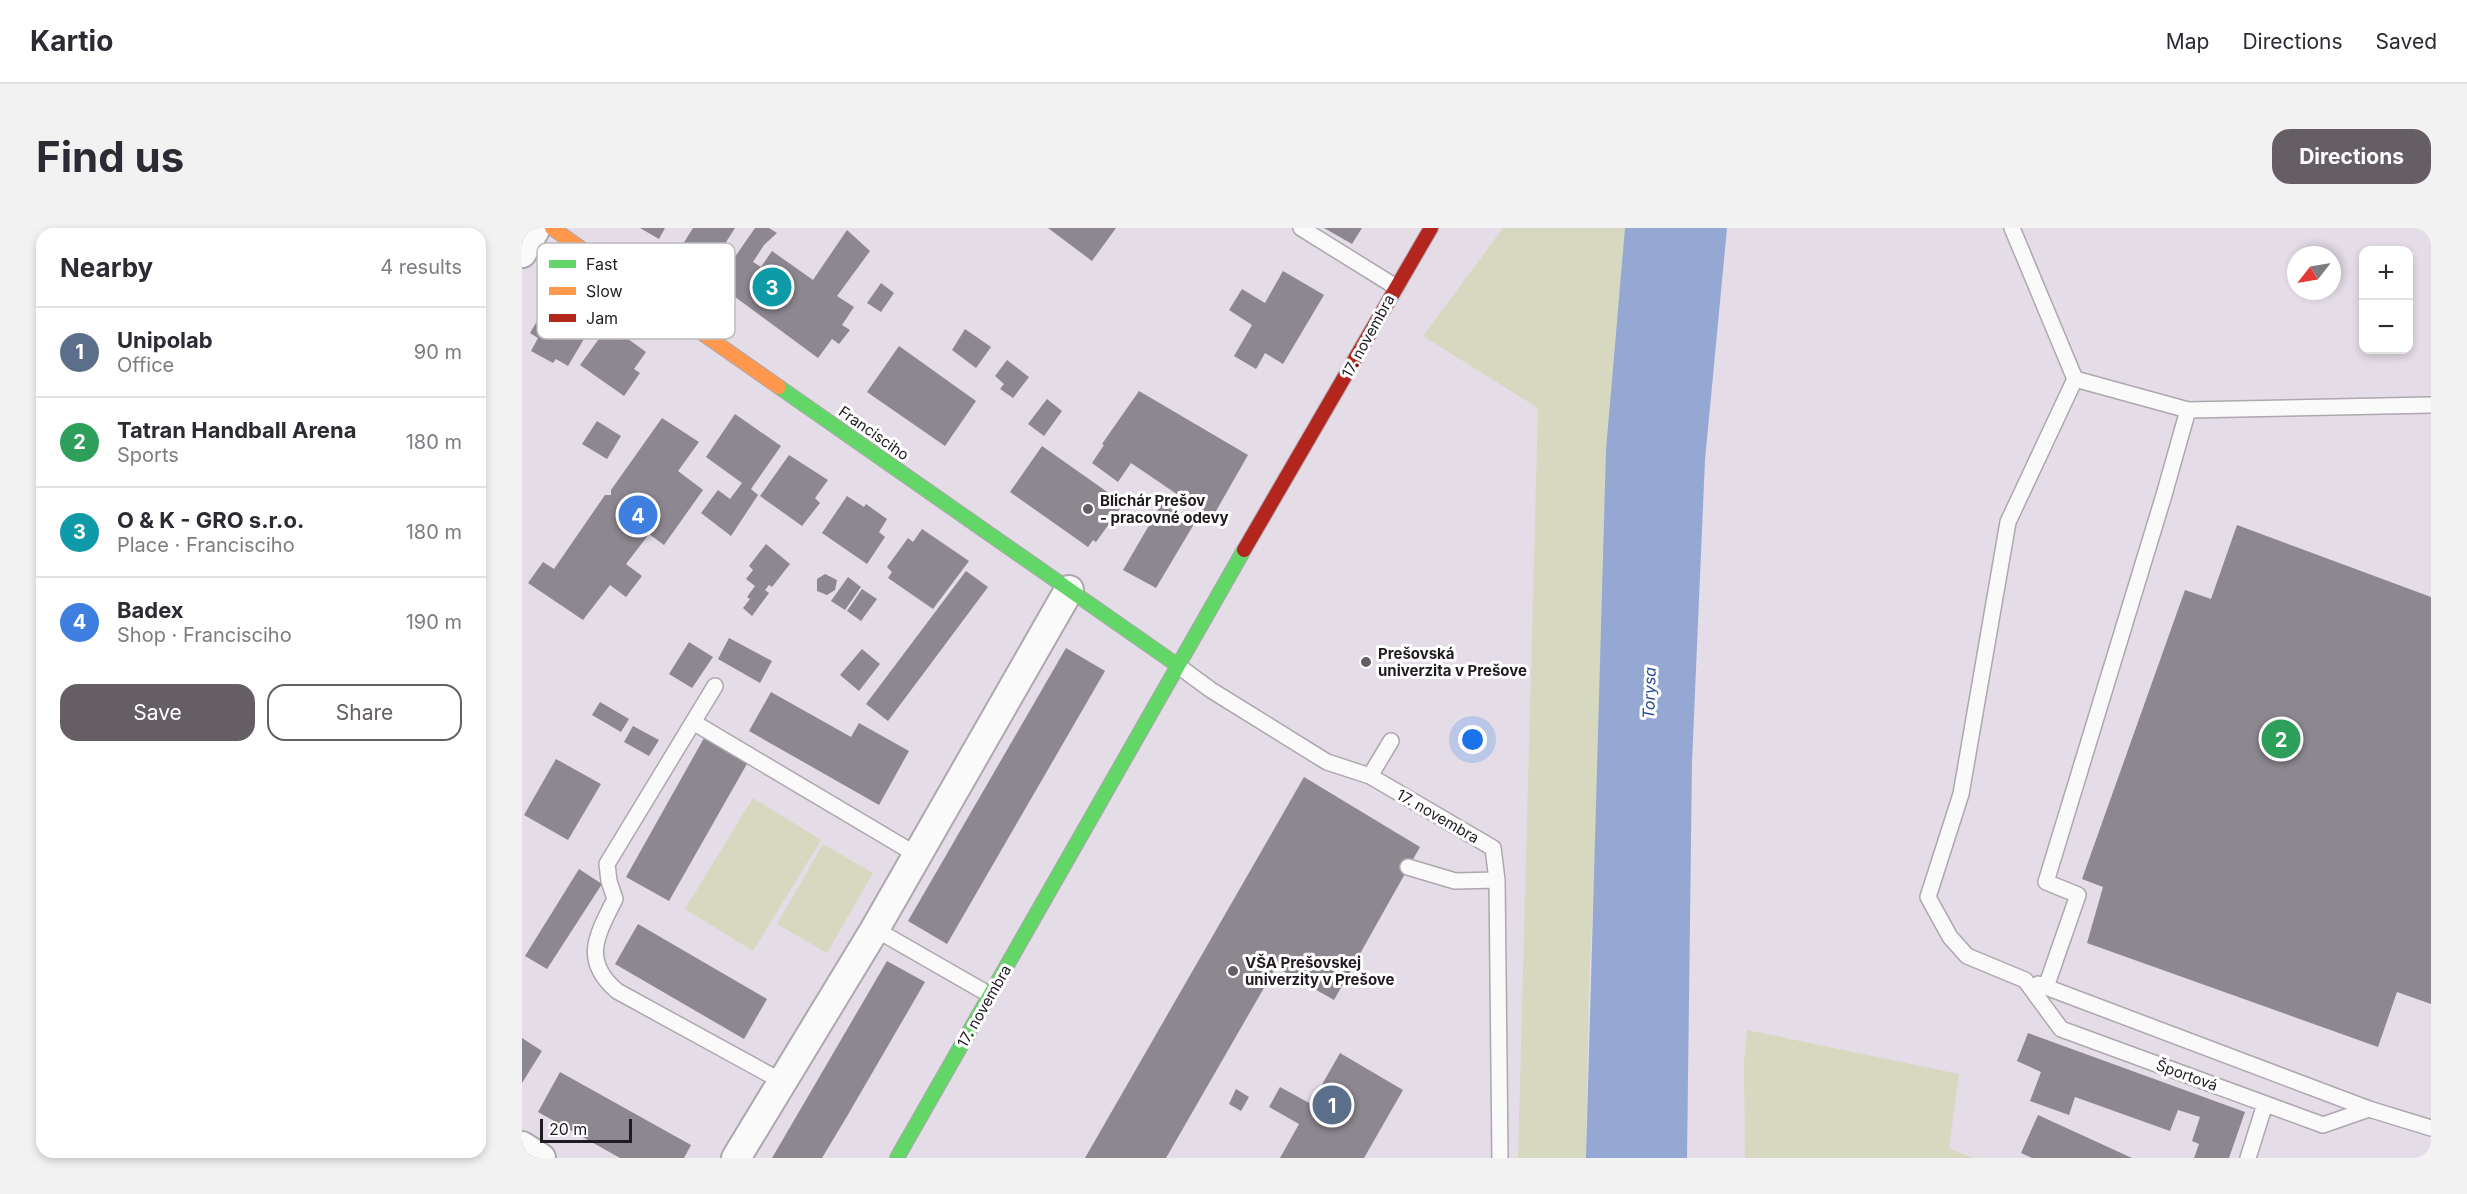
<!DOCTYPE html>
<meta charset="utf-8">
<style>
body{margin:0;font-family:Inter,sans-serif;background:#f2f2f3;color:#2b2b33}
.controls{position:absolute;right:18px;top:18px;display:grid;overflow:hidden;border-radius:12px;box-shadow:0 3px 9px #0003}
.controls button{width:54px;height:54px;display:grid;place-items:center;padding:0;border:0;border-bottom:2px solid #e1e1e2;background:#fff;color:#2b2b33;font:30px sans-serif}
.compass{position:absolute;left:1765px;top:18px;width:54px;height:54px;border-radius:50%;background:#fff;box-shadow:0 3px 9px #0003;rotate:239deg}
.scale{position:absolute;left:18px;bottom:15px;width:92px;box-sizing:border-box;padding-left:6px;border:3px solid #201b20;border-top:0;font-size:16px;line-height:21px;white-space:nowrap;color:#201b20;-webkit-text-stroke:4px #fff;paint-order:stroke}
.you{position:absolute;left:951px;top:512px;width:21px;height:21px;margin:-15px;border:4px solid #fff;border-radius:50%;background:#1a73e8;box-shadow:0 0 0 9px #1a73e833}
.badge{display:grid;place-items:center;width:39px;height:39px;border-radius:50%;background:#655f65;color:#fff;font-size:20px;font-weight:700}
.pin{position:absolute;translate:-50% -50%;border:3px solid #fff;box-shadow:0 2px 6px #0006}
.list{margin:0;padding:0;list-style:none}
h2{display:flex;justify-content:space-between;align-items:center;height:78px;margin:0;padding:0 24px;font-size:26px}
h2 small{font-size:20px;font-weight:400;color:#7c7c81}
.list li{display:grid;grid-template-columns:39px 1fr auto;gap:18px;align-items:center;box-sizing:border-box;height:90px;padding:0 24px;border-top:2px solid #e1e1e2}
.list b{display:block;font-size:22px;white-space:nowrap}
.list p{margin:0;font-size:20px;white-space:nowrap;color:#7c7c81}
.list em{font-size:20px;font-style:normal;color:#7c7c81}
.actions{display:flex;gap:12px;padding:18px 24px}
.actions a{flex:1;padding:14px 0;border:2px solid #655f65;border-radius:18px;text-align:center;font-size:21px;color:#655f65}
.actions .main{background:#655f65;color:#fff}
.map{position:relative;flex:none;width:1909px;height:930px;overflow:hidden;border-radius:18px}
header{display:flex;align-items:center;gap:36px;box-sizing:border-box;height:84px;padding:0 30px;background:#fff;border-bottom:2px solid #e1e1e2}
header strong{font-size:28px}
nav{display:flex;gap:33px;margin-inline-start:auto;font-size:21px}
.intro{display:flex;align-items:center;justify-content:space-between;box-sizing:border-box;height:144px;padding:0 36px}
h1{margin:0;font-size:42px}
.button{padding:15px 27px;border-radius:18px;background:#655f65;color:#fff;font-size:21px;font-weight:700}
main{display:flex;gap:36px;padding:0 36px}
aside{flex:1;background:#fff;border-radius:18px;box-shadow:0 3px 9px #0003}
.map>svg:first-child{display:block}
</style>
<header>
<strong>Kartio</strong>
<nav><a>Map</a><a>Directions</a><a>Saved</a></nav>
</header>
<div class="intro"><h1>Find us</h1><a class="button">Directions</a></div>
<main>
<aside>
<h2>Nearby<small>4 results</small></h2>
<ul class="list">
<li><span class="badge" style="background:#5c6f8a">1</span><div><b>Unipolab</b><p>Office</p></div><em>90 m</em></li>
<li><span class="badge" style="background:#2e9e5b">2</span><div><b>Tatran Handball Arena</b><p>Sports</p></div><em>180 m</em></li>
<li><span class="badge" style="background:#0f9aa8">3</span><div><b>O &amp; K - GRO s.r.o.</b><p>Place · Francisciho</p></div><em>180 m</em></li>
<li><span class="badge" style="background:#3f7fe0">4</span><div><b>Badex</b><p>Shop · Francisciho</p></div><em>190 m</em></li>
</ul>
<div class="actions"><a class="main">Save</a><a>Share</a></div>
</aside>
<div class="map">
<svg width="1909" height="930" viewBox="0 0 1909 930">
<rect width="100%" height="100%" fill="#e4dce6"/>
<path fill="#d6d9bf" d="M 981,0 L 1103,0 L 1067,757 L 1064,930 L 996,930 L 1016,180 L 901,108 Z
M 231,570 L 299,612 L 231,723 L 163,681 Z
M 301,616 L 351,645 L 305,725 L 255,696 Z
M 1225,802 L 1437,846 L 1427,920 L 1450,930 L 1223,930 L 1222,835 Z"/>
<path fill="#95a8d4" d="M 1103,0 L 1205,0 L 1183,232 L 1170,534 L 1165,930 L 1064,930 L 1084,222 Z"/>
<path fill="#8d878f" d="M 118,0 L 143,0 L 137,11 Z
M 171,0 L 213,0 L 183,47 L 154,27 Z
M 233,0 L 247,0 L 255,5 L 242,17 L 231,34 L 239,39 L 250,23 L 291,52 L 325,2 L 348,23 L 315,68 L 332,79 L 320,97 L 328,102 L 317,116 L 310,111 L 296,130 L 209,66 L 209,70 L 201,80 L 185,69 Z
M 526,0 L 594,0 L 570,33 Z
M 802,0 L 840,0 L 830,16 Z
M 761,43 L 802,67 L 761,136 L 743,125 L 734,141 L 712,128 L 730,97 L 707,82 L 720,61 L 743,75 Z
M 359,55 L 372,65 L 359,84 L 345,75 Z
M 36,60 L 41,64 L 43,69 L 75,89 L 46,138 L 34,131 L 31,135 L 9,123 L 16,110 L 8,105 L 27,73 L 27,64 Z
M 84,101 L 99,112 L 102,108 L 124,124 L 112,141 L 118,145 L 102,168 L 58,137 Z
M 443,101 L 469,119 L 454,140 L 430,122 Z
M 377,118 L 454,173 L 423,218 L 345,164 Z
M 485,132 L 507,149 L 491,170 L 478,161 L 482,156 L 473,148 Z
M 617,163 L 726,227 L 690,290 L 609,235 L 596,254 L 570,235 L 582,217 L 580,216 Z
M 525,171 L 540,183 L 522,208 L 506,196 Z
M 213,186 L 259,218 L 229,261 L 236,267 L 209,308 L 179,285 L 196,262 L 208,271 L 220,255 L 184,229 Z
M 140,190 L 177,214 L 156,243 L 181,262 L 142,317 L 127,306 L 104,336 L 120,348 L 104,369 L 88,357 L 61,392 L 6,355 L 21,334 L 32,341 L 83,267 L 89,267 L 89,262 Z
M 75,193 L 99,208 L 85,231 L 60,216 Z
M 520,218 L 591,268 L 594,263 L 605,271 L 574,314 L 571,312 L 566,319 L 488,264 Z
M 267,227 L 306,252 L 293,270 L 298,275 L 280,298 L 238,268 Z
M 325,268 L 342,279 L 344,276 L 365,291 L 357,304 L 363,309 L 345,336 L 300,305 Z
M 640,275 L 672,296 L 634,360 L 601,342 Z
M 1715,297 L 1909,369 L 1909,776 L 1875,764 L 1856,819 L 1565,715 L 1581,659 L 1560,651 L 1663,362 L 1689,371 Z
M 400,301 L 447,333 L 411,381 L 366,350 L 370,344 L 365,339 L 386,310 L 391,314 Z
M 244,316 L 268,336 L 250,359 L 247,357 L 243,362 L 247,365 L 230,388 L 221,380 L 228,371 L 225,369 L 233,358 L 224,351 L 231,342 L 227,338 Z
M 444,343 L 466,359 L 366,493 L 344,476 Z
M 303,346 L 315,352 L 313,362 L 305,367 L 295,363 L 295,351 Z
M 326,349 L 339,359 L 323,382 L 309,373 Z
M 340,361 L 355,371 L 339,393 L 325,383 Z
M 207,410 L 250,433 L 238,455 L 196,431 Z
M 167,414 L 191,429 L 170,460 L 147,446 Z
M 544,420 L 583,443 L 425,716 L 386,693 Z
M 340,421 L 358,436 L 337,463 L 318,447 Z
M 249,464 L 329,509 L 337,495 L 387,523 L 357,577 L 227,503 Z
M 78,474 L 107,491 L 99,504 L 70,487 Z
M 111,498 L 137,512 L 127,528 L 102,514 Z
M 182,510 L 226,534 L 147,673 L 104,649 Z
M 34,531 L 79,556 L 46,612 L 2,587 Z
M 782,549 L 898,619 L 812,772 L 754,739 L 644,930 L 563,930 Z
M 57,641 L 80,656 L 25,741 L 3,728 Z
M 116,696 L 245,771 L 222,811 L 93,736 Z
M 365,733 L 403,754 L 324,890 L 300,930 L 250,930 Z
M 1506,805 L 1723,884 L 1707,930 L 1672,930 L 1677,916 L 1670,913 L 1678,889 L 1656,882 L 1648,903 L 1553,869 L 1547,887 L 1508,873 L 1519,844 L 1495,833 Z
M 0,810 L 20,823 L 0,855 Z
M 818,825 L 881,862 L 842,930 L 758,930 L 777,896 L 747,879 L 758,859 L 789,876 Z
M 38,844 L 169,917 L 162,930 L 98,930 L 16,884 Z
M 714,861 L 727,869 L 719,883 L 707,876 Z
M 1516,887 L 1610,930 L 1510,930 L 1499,925 Z"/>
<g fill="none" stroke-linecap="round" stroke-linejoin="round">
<defs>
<path id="lane" d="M 779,0 L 874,59
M 1490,0 L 1553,151 L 1486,294 L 1439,566 L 1406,669 L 1428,709 L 1445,728 L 1503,752 L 1539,801 L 1801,897 L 1847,881 L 1909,900
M 1553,151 L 1666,182 L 1909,177
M 655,437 L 689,462 L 805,534 L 848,548 L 971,620 L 975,652 L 978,930
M 193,458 L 85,636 L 87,653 L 93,671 C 75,707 59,732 95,763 L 261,854
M 171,494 L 395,627
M 848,548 L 869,513
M 886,639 L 933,653 L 975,652
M 353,701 L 468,767
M 1516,756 L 1847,881
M 1524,759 L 1556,667 L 1524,654 L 1642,267 L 1666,182
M 1726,930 L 1743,876"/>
<path id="street" d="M 0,25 L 14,0
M 0,918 L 19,930
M 214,930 L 353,701 L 547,362"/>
<path id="fast" d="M 257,159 L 655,437
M 375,930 L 722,322"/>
<path id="slow" d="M 30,0 L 257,159"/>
<path id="jam" d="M 722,322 L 909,0"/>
</defs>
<use href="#lane" stroke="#ada7ae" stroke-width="18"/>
<use href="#street" stroke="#ada7ae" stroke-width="32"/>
<use href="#fast" stroke="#ada7ae" stroke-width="16"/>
<use href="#slow" stroke="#ada7ae" stroke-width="16"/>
<use href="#jam" stroke="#ada7ae" stroke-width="16"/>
<use href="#lane" stroke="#fbfafb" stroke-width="15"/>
<use href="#street" stroke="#fbfafb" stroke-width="28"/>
<use href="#fast" stroke="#63d668" stroke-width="14"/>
<use href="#slow" stroke="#ff974d" stroke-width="14"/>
<use href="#jam" stroke="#b3261e" stroke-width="14"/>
</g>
<g fill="#655f65" stroke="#fff" stroke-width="2">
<circle cx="566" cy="281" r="6"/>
<circle cx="844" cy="434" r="6"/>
<circle cx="711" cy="743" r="6"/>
</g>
<g text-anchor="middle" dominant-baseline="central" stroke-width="6" stroke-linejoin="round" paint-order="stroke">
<g font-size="15" fill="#201b20" stroke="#fff">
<text transform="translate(846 108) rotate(-61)">17. novembra</text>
<text transform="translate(352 205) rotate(35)">Francisciho</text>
<text transform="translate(916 588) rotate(30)">17. novembra</text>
<text transform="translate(462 778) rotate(-60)">17. novembra</text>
<text transform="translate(1665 847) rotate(20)">Športová</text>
</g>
<g font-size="15" font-weight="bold" fill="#201b20" stroke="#fff" text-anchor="start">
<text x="578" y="272">Blichár Prešov<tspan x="578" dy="17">- pracovné odevy</tspan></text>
<text x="856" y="425">Prešovská<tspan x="856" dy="17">univerzita v Prešove</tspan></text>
<text x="723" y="734">VŠA Prešovskej<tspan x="723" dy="17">univerzity v Prešove</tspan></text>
</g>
<g font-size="16" font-style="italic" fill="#294d95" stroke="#fff">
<text transform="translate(1127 465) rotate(-88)">Torysa</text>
</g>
</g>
<rect x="15" y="15" width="198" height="96" rx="9" fill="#fff" stroke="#bcbbbc" stroke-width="1.5"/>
<rect x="27" y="32" width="27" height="8" fill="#63d668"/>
<rect x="27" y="59" width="27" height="8" fill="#ff974d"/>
<rect x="27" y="86" width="27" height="8" fill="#b3261e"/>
<g font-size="16" fill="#201b20">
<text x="64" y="42">Fast</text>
<text x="64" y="69">Slow</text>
<text x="64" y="96">Jam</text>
</g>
</svg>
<div class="controls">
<button>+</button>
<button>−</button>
</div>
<svg class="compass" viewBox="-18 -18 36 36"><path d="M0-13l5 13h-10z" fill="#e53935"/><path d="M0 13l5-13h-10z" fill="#7c7c81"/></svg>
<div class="scale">20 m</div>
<div class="you"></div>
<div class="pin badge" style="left:810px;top:877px;background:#5c6f8a">1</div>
<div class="pin badge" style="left:1759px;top:511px;background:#2e9e5b">2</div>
<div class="pin badge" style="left:250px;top:59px;background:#0f9aa8">3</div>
<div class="pin badge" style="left:116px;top:287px;background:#3f7fe0">4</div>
</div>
</main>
